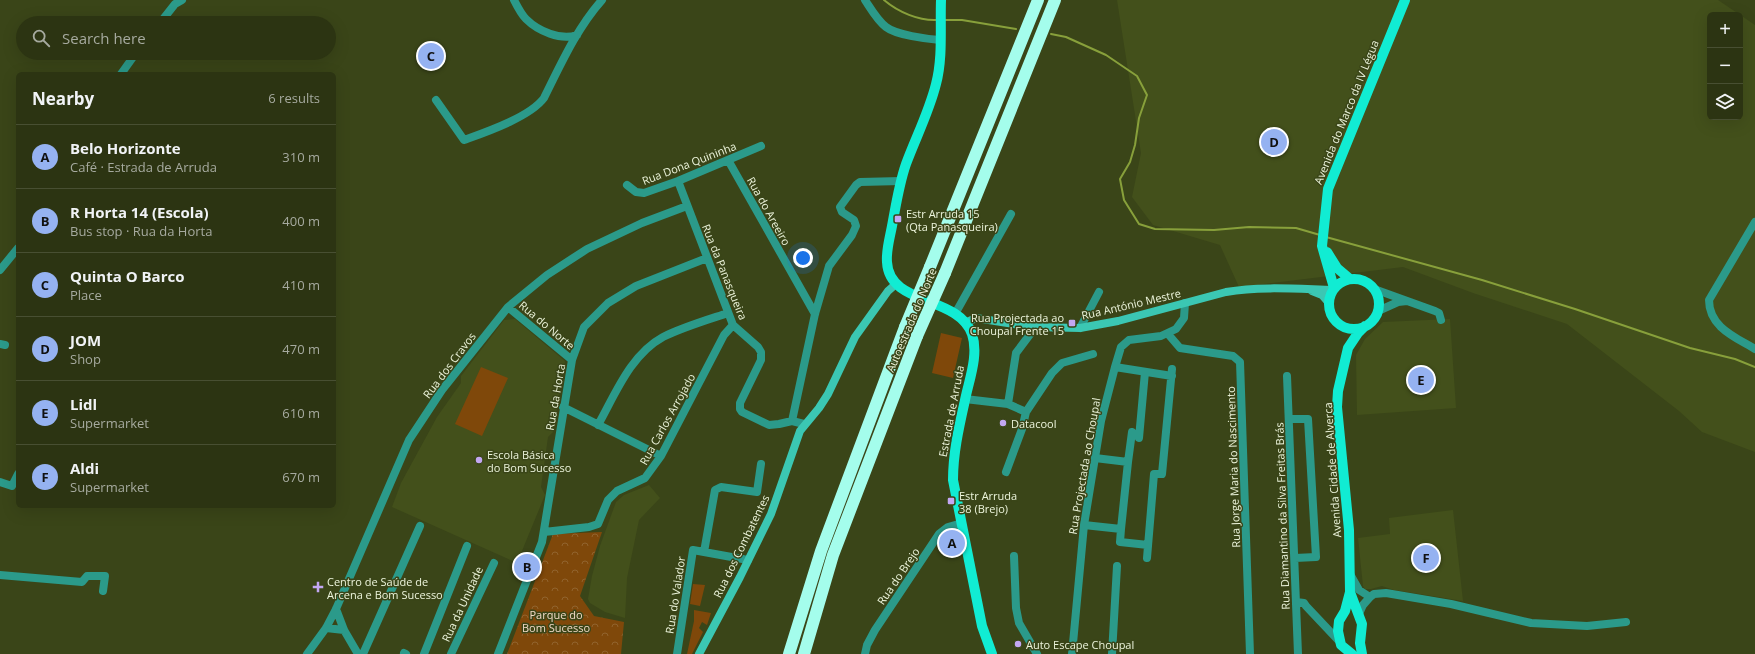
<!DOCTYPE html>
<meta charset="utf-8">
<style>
body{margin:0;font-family:"Open Sans",sans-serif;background:#383f20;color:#f1f3f6}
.controls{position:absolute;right:12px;top:12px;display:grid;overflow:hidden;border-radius:6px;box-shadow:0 4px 16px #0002}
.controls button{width:36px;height:36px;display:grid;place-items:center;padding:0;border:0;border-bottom:1px solid #484f32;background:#2c3412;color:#f1f3f6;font:20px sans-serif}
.you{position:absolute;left:803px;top:258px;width:14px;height:14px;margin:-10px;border:3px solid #fff;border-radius:50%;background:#1a73e8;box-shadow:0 0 0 6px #1a73e833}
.badge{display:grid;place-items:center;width:26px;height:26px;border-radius:50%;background:#95b2f1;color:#111;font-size:13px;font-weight:700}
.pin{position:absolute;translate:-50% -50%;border:2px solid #fff;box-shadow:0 1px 4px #0006}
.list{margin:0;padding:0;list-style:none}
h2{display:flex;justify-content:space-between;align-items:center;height:52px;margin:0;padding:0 16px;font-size:17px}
h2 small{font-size:13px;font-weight:400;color:#a6aa9f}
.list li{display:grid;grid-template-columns:26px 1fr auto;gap:12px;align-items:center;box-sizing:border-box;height:64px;padding:0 16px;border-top:1px solid #484f32}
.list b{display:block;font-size:15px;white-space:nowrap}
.list p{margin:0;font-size:13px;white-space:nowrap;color:#a6aa9f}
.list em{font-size:13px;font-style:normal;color:#a6aa9f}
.icon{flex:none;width:22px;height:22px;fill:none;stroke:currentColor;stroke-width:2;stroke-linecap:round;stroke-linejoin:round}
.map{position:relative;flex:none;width:1755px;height:654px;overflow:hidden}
.search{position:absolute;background:#2c3412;box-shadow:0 4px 16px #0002;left:16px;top:16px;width:320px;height:44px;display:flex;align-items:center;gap:10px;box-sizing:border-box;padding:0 14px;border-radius:22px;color:#a6aa9f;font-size:15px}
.panel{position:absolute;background:#2c3412;box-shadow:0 4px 16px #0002;left:16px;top:72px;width:320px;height:436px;border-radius:6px}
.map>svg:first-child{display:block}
</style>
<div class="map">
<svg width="1755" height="654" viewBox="0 0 1755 654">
<defs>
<pattern id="park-crowns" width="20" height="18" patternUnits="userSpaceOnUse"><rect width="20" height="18" fill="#7f480a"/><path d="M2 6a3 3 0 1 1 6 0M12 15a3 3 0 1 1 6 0" fill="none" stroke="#91632d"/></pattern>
</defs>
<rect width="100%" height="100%" fill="#3a4518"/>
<path fill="#43501b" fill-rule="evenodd" d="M 1117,0 L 1718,0 L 1755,25 L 1755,452 L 1702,432 L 1679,411 L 1567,324 L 1473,293 L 1403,267 L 1239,287 L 1220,245 L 1153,225 L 1132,197 L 1141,153 ZM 1710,15 L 1740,15 L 1740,117 L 1710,117 Z
M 515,319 L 565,361 L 553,432 L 548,437 L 541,487 L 545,495 L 517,563 L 392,507 L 401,483 L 437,417 L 461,383 L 461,376 L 504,320 Z
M 1450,319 L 1456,408 L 1357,415 L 1356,355 L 1365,339 L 1383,322 Z
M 649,485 L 660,498 L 639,520 L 627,578 L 625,618 L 605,612 L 590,603 L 588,599 L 592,576 L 600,546 L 616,502 L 624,495 Z
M 1453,510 L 1463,601 L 1394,590 L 1382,586 L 1371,589 L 1365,589 L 1363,586 L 1358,538 L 1390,534 L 1389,518 Z"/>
<path fill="#7f480a" d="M 941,333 L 962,338 L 953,378 L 932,373 Z
M 481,367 L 508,378 L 482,436 L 455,424 Z
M 693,584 L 705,585 L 700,606 L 690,604 Z
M 694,610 L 711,613 L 707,625 L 702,622 L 699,628 L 703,632 L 692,654 L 687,654 L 694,621 Z"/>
<path fill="url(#park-crowns)" d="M 602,532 L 580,596 L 594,616 L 624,622 L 621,654 L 507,654 L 553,534 Z"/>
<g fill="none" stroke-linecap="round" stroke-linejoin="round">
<path stroke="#88a03b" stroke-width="2" d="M 884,0 C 898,12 919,21 937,20
M 944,20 L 962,20 L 1016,29
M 1051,34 L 1066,37 L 1106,55 L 1137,76 L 1147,95 L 1139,118 L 1135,145 L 1130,162 L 1120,179 L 1124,200 L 1139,224 L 1155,229 L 1214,230 L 1249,227 L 1296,228 L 1320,235
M 1326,237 L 1482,280 L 1575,309 L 1690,348 L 1735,359 L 1755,367"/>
<path stroke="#2b9a8a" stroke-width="8" d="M 514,0 C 517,6 521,14 526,19 C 538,31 561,41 577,35
M 865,0 C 871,9 877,20 886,27 C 896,35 927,39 940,40
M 160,23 L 175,4 L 182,0
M 121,74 L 136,53
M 436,100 L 464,140 C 486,132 530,117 544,98 C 561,64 577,28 602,0
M 728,160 L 815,314
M 678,181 L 733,325 L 758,347 L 761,352 L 761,360 L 740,403 L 740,409 L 742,412 L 769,425 L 779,424 L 792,421 L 804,424
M 627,185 L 636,192 L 644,193 L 678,181 L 761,146
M 1755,222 L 1709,300 C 1709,327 1735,337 1755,349
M 0,270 L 18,248
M 1374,289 L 1435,311 L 1439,313 L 1441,320
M 508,307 L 572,360
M 1378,311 L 1398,302 L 1407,301
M 955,314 L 1011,214
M 1080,328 L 1099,292
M 1168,334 L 1180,348 L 1233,356 L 1240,362 L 1250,654
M 0,344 L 5,345
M 1115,367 L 1172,376
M 1287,376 L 1298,654
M 965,399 L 1008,404 L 1026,412
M 1008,404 L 1016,353 L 1031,333 L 1033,327
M 563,407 L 661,456
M 1289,419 L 1308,419 L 1316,557 L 1295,558
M 792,421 L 815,314 L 829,266 L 852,235 L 856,226 L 854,220 L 842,212 L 840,207 L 856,185 L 860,182 L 901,181
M 598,425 C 615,395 630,355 663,337 C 683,327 707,320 728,313
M 1139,438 L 1145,372
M 1128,462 L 1132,432
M 1006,472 L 1022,429 L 1026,412 L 1052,373 L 1062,363 L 1093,354
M 0,482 L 12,486 L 18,474
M 1084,525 L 1121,529 L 1128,462 L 1095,458
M 1121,529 L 1120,542 L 1148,545
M 544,532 L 589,527 L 598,524 L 608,500 L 617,491 L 645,478 L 661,456 L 724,335 L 733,325
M 704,552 L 715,490 L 721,487 L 757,492 L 761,464
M 1014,556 L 1016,608 L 1019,623 L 1037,654
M 1147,558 L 1154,474 L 1162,474 L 1172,369
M 1350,574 L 1359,590 L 1370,597
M 0,575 L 82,582 L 87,576 L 105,576 L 103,591
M 1296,602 L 1304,603 L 1306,606 L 1339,641
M 336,609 L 344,630 L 358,654
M 1359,614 L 1363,605 L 1370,597 L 1374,594 L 1386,593 L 1451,604 L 1531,623 L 1587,626 L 1626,622
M 326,628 L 344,630
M 404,653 L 406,654
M 307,654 L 326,628 L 336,609 L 409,440 L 442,390 L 508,307 L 547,275 L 587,249 L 642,223 L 687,206
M 363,654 L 420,526
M 424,654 L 467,546
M 451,654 L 494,563
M 498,654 L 542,542 L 572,360 L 584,327 L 608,303 L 636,286 L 707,258
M 677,654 L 693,550 L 748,560
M 865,654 L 867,645 L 875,630 L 939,534 L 948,527 L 962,523
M 1072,654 L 1084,525 L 1101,421 L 1115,367 L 1121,347 L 1129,340 L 1161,336 L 1176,329 L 1184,318 L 1185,303
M 1112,654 L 1117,566"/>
<path stroke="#3bc7b3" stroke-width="8" d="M 1312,291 L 1322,295 L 1328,302
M 965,323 L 976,318 L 1033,327 L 1080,328 L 1118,321 L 1226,292 C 1261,286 1297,289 1333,290
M 699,654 L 740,577 L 771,514 L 800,431 L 819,408 L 828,394 L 855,337 L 888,291 L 896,284"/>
<path stroke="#11ecd3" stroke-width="10" d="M 941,0 C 940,28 943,58 936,84 C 929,112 916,137 906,164 C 899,184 896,205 892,226 C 890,237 886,250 887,262 C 889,306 958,295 972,334 C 979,355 969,380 965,400 C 959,427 953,453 953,480 L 982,626 L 992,654
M 1327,252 L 1337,268 L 1350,279
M1329 304a25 25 0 1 1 50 0a25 25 0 1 1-50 0Z
M 1334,288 L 1322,246 L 1328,189 L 1405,0
M 1350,592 L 1345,611 L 1339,621 L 1338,631 L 1341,645 L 1352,654
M 1362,654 L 1360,643 L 1362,624 L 1350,592 L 1349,530 L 1337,407 L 1338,391 L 1348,348 L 1358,333 L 1365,326"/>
<path stroke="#a4fdec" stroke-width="12" d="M 930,267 L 1038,0
M 945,273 L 1055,0
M 789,654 L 821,551 L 905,327
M 804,654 L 833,555 L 917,336"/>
<path stroke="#a4fdec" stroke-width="12" d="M 905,327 L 930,267
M 917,336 L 945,273"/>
</g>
<g fill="#c3a7f2" stroke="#3a4518" stroke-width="1.5">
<rect x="894" y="215" width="8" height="8" rx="2"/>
<rect x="1068" y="319" width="8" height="8" rx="2"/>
<circle cx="1003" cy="423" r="4"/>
<circle cx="479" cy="460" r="4"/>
<rect x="947" y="497" width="8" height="8" rx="2"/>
<path d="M316 581h4v4h4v4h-4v4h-4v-4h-4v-4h4z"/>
<circle cx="1018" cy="644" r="4"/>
</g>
<g text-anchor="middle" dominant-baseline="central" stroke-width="3" stroke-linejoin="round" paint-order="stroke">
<g font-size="11" fill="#ecf4db" stroke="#3a4518">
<text transform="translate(1346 112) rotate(-68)">Avenida do Marco da IV Légua</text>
<text transform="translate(689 163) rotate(-21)">Rua Dona Quininha</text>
<text transform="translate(769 211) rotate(61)">Rua do Areeiro</text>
<text transform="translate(725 272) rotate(68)">Rua da Panasqueira</text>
<text transform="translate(1131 304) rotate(-13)">Rua António Mestre</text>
<text transform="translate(911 320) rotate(-67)">Autoestrada do Norte</text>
<text transform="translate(547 325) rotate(40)">Rua do Norte</text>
<text transform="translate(449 365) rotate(-53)">Rua dos Cravos</text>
<text transform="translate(555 397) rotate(-80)">Rua da Horta</text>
<text transform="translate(951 411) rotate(-79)">Estrada de Arruda</text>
<text transform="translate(667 419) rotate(-61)">Rua Carlos Arrojado</text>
<text transform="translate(1084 466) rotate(-80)">Rua Projectada ao Choupal</text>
<text transform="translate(1233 467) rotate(-92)">Rua Jorge Maria do Nascimento</text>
<text transform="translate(1332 470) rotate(-94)">Avenida Cidade de Alverca</text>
<text transform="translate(1282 516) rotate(-92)">Rua Diamantino da Silva Freitas Brás</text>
<text transform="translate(741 546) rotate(-64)">Rua dos Combatentes</text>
<text transform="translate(898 576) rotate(-56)">Rua do Brejo</text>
<text transform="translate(675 595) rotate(-81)">Rua do Valador</text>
<text transform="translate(462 604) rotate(-65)">Rua da Unidade</text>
</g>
<g font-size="11" fill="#ecf4db" stroke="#3a4518" text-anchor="start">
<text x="906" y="213">Estr Arruda 15<tspan x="906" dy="13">(Qta Panasqueira)</tspan></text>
<text x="1064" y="317" text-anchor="end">Rua Projectada ao<tspan x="1064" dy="13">Choupal Frente 15</tspan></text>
<text x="1011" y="423">Datacool</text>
<text x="487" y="454">Escola Básica<tspan x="487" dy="13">do Bom Sucesso</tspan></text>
<text x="959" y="495">Estr Arruda<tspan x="959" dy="13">38 (Brejo)</tspan></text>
<text x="327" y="581">Centro de Saúde de<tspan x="327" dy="13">Arcena e Bom Sucesso</tspan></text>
<text x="1026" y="644">Auto Escape Choupal</text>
</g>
<g font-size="11" fill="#f2d9c5" stroke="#3a4518">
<text x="556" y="614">Parque do<tspan x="556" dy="13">Bom Sucesso</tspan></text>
</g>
</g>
</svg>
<div class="controls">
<button>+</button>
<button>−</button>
<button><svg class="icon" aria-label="layers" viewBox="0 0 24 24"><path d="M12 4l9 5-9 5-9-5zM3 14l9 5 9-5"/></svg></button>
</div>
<div class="you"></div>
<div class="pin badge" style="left:952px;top:543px">A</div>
<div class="pin badge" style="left:527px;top:567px">B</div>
<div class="pin badge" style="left:431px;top:56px">C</div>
<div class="pin badge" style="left:1274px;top:142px">D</div>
<div class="pin badge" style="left:1421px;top:380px">E</div>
<div class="pin badge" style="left:1426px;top:558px">F</div>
<div class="search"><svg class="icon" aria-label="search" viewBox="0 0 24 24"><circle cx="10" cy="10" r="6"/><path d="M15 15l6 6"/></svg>Search here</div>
<section class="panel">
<h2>Nearby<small>6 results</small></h2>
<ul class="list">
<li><span class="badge">A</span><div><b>Belo Horizonte</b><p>Café · Estrada de Arruda</p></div><em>310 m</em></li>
<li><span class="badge">B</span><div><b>R Horta 14 (Escola)</b><p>Bus stop · Rua da Horta</p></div><em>400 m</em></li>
<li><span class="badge">C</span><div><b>Quinta O Barco</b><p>Place</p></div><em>410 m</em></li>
<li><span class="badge">D</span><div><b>JOM</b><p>Shop</p></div><em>470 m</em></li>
<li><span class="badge">E</span><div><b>Lidl</b><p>Supermarket</p></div><em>610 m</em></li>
<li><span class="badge">F</span><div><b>Aldi</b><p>Supermarket</p></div><em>670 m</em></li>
</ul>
</section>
</div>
